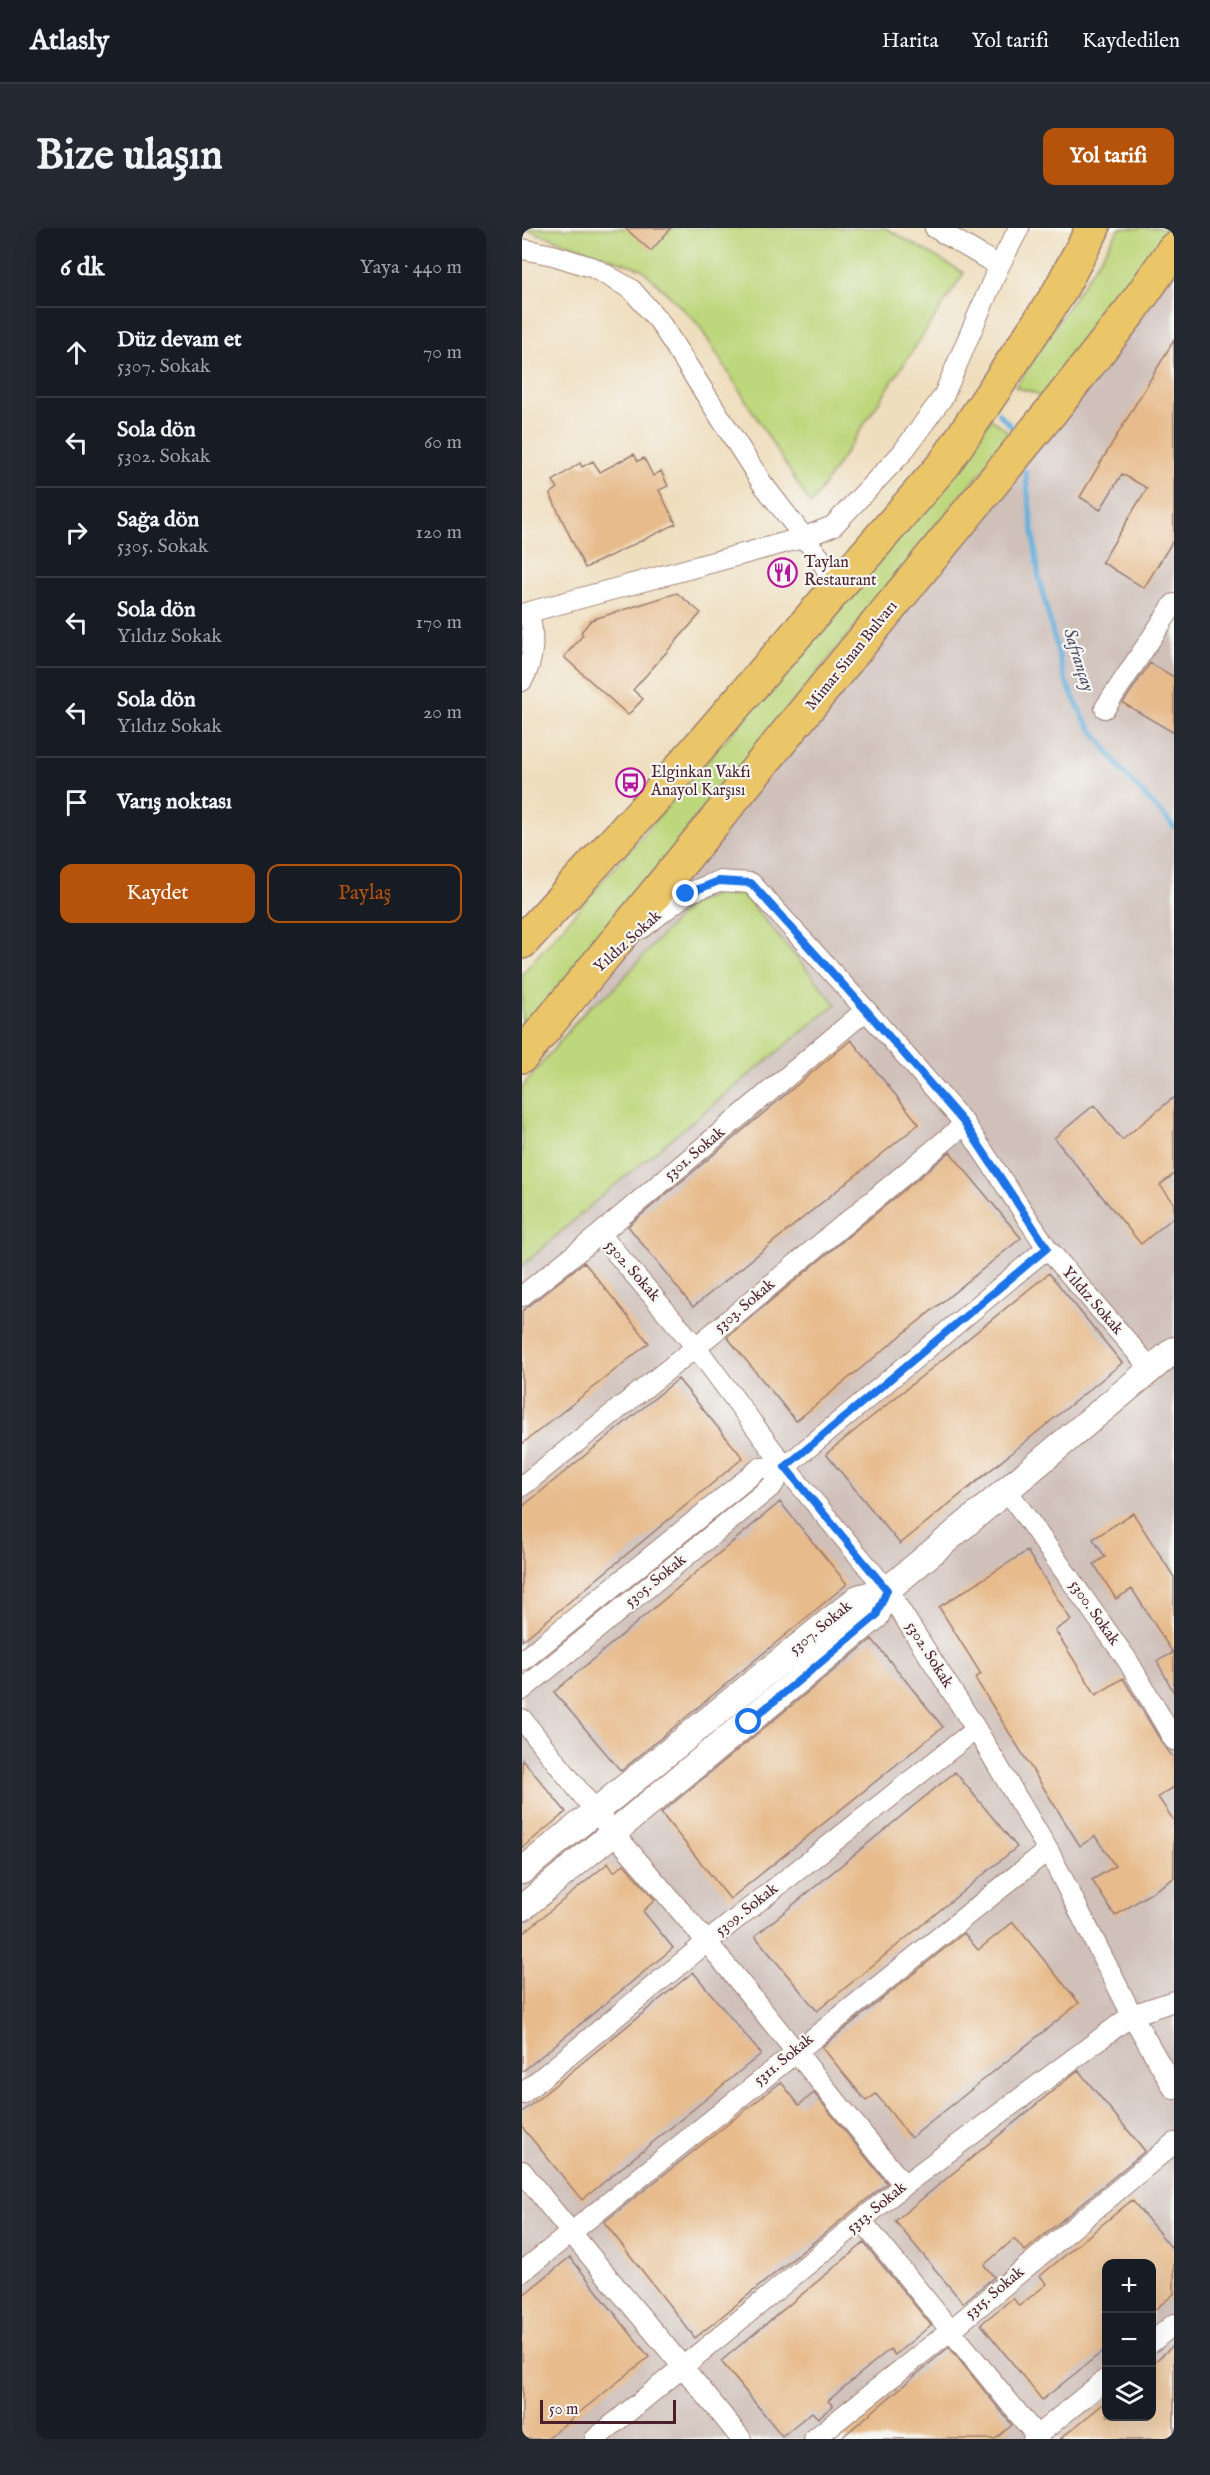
<!DOCTYPE html>
<html lang="tr">
<meta charset="utf-8">
<style>
body{margin:0;font-family:"IM FELL English",serif;background:#242831;color:#f1f3f6}
.controls{position:absolute;right:18px;bottom:18px;display:grid;overflow:hidden;border-radius:12px;box-shadow:0 6px 24px #0002}
.controls button{width:54px;height:54px;display:grid;place-items:center;padding:0;border:0;border-bottom:2px solid #363941;background:#171b24;color:#f1f3f6;font:30px sans-serif}
.scale{position:absolute;left:18px;bottom:15px;width:136px;box-sizing:border-box;padding-left:6px;border:3px solid #4a1f2b;border-top:0;font-size:16px;line-height:21px;white-space:nowrap;color:#4a1f2b;-webkit-text-stroke:4px #f6f6f2;paint-order:stroke}
.stop{position:absolute;width:18px;height:18px;margin:-14px;border:4px solid #1a73e8;border-radius:50%;background:#fff}
.stop.end{background:#1a73e8;border-color:#fff;box-shadow:0 2px 6px #0008}
.list{margin:0;padding:0;list-style:none}
h2{display:flex;justify-content:space-between;align-items:center;height:78px;margin:0;padding:0 24px;font-size:26px}
h2 small{font-size:20px;font-weight:400;color:#9ea1a6}
.list li{display:grid;grid-template-columns:39px 1fr auto;gap:18px;align-items:center;box-sizing:border-box;height:90px;padding:0 24px;border-top:2px solid #363941}
.list b{display:block;font-size:22px;white-space:nowrap}
.list p{margin:0;font-size:20px;white-space:nowrap;color:#9ea1a6}
.list em{font-size:20px;font-style:normal;color:#9ea1a6}
.actions{display:flex;gap:12px;padding:18px 24px}
.actions a{flex:1;padding:14px 0;border:2px solid #b45309;border-radius:12px;text-align:center;font-size:21px;color:#b45309}
.actions .main{background:#b45309;color:#fff}
.icon{flex:none;width:33px;height:33px;fill:none;stroke:currentColor;stroke-width:2;stroke-linecap:round;stroke-linejoin:round}
.map{position:relative;flex:none;width:652px;height:2211px;overflow:hidden;border-radius:12px}
header{display:flex;align-items:center;gap:36px;box-sizing:border-box;height:84px;padding:0 30px;background:#171b24;border-bottom:2px solid #363941}
header strong{font-size:28px}
nav{display:flex;gap:33px;margin-inline-start:auto;font-size:21px}
.intro{display:flex;align-items:center;justify-content:space-between;box-sizing:border-box;height:144px;padding:0 36px}
h1{margin:0;font-size:42px}
.button{padding:15px 27px;border-radius:12px;background:#b45309;color:#fff;font-size:21px;font-weight:700}
main{display:flex;gap:36px;padding:0 36px}
aside{flex:1;background:#171b24;border-radius:12px;box-shadow:0 6px 24px #0002}
.map>svg:first-child{display:block}
</style>
<header>
<strong>Atlasly</strong>
<nav><a>Harita</a><a>Yol tarifi</a><a>Kaydedilen</a></nav>
</header>
<div class="intro"><h1>Bize ulaşın</h1><a class="button">Yol tarifi</a></div>
<main>
<aside>
<h2>6 dk<small>Yaya · 440 m</small></h2>
<ul class="list">
<li><svg class="icon" aria-label="ahead" viewBox="0 0 24 24"><path d="M12 20V5M6 11l6-6 6 6"/></svg><div><b>Düz devam et</b><p>5307. Sokak</p></div><em>70 m</em></li>
<li><svg class="icon" aria-label="left" viewBox="0 0 24 24"><path d="M17 20v-9H6M10 6l-5 5 5 5"/></svg><div><b>Sola dön</b><p>5302. Sokak</p></div><em>60 m</em></li>
<li><svg class="icon" aria-label="right" viewBox="0 0 24 24"><path d="M7 20v-9h11M14 6l5 5-5 5"/></svg><div><b>Sağa dön</b><p>5305. Sokak</p></div><em>120 m</em></li>
<li><svg class="icon" aria-label="left" viewBox="0 0 24 24"><path d="M17 20v-9H6M10 6l-5 5 5 5"/></svg><div><b>Sola dön</b><p>Yıldız Sokak</p></div><em>170 m</em></li>
<li><svg class="icon" aria-label="left" viewBox="0 0 24 24"><path d="M17 20v-9H6M10 6l-5 5 5 5"/></svg><div><b>Sola dön</b><p>Yıldız Sokak</p></div><em>20 m</em></li>
<li><svg class="icon" aria-label="arrive" viewBox="0 0 24 24"><path d="M6 21V4h12l-3 4 3 4H6"/></svg><div><b>Varış noktası</b></div></li>
</ul>
<div class="actions"><a class="main">Kaydet</a><a>Paylaş</a></div>
</aside>
<div class="map">
<svg width="652" height="2211" viewBox="0 0 652 2211">
<rect width="100%" height="100%" fill="#f6f6f2"/>
<filter id="ink" filterUnits="userSpaceOnUse"><feTurbulence type="fractalNoise" baseFrequency=".0167" numOctaves="2"/><feDisplacementMap in="SourceGraphic" scale="12" xChannelSelector="R" yChannelSelector="G"/><feConvolveMatrix kernelMatrix="1 2 1 2 8 2 1 2 1" color-interpolation-filters="sRGB"/></filter>
<filter id="wash" filterUnits="userSpaceOnUse"><feTurbulence type="fractalNoise" baseFrequency=".008" numOctaves="4" result="noise"/><feDisplacementMap in="SourceGraphic" scale="24" xChannelSelector="R" yChannelSelector="G"/><feGaussianBlur stdDeviation="1.35" result="paint"/><feColorMatrix in="noise" values="0 0 0 0 0 0 0 0 0 0 0 0 0 0 0 0 0 1.4 0 .05"/><feComposite in="paint" operator="in"/></filter>
<g filter="url(#wash)">
<rect width="100%" height="100%" fill="#efdebe"/>
<path fill="#cfc0ba" fill-rule="evenodd" d="M 652,33 L 652,2211 L 0,2211 L 0,858 L 644,48 ZM 584,2036 L 630,2036 L 630,2188 L 584,2188 Z"/>
<path fill="#bdd77c" stroke="#847b54" stroke-width="1.5" d="M 0,0 L 364,0 L 442,45 L 289,277 L 176,96 L 120,41 Z
M 598,0 L 652,0 L 652,4 L 624,44 L 523,173 L 513,165 L 493,159 Z
M 469,191 L 482,200 L 488,209 L 0,806 L 0,746 L 333,362 Z
M 194,666 L 221,667 L 314,776 L 76,971 L 0,1038 L 0,859 L 66,780 L 91,762 L 165,679 Z"/>
<g fill="none" stroke-linecap="round" stroke-linejoin="round">
<path stroke="#62afdb" stroke-width="5" d="M 476,185 L 495,204
M 503,242 L 517,350 L 543,452 L 562,491 L 601,544 L 652,599"/>
</g>
<g id="blocks">
<path fill="#e7bb8c" d="M 103,0 L 149,0 L 129,23 Z
M 652,112 L 652,311 L 622,360 L 580,334 L 625,260 L 600,246 L 578,282 L 558,269 Z
M 112,226 L 116,233 L 122,230 L 131,248 L 139,243 L 146,258 L 137,262 L 154,296 L 63,340 L 28,266 L 36,260 L 31,253 L 58,235 L 60,239 L 71,233 L 78,244 Z
M 155,365 L 179,385 L 111,462 L 121,471 L 106,487 L 42,429 L 61,407 L 59,404 L 69,392 Z
M 628,435 L 652,449 L 652,505 L 601,475 Z
M 329,812 L 397,896 L 171,1079 L 106,998 Z
M 652,869 L 652,946 L 638,957 L 652,975 L 652,989 L 619,1016 L 532,910 L 572,877 L 600,912 Z
M 428,924 L 499,1010 L 274,1193 L 205,1109 Z
M 62,1034 L 127,1115 L 0,1216 L 0,1083 Z
M 527,1045 L 600,1135 L 378,1316 L 304,1226 Z
M 156,1151 L 221,1230 L 0,1413 L 0,1279 Z
M 258,1274 L 325,1356 L 99,1543 L 32,1464 Z
M 611,1285 L 652,1349 L 652,1465 L 635,1433 L 651,1425 L 610,1361 L 594,1371 L 572,1336 L 583,1329 L 571,1311 Z
M 505,1323 L 549,1392 L 533,1402 L 574,1467 L 601,1450 L 642,1518 L 652,1530 L 652,1559 L 636,1569 L 652,1593 L 652,1650 L 593,1688 L 570,1652 L 593,1638 L 573,1608 L 558,1618 L 453,1450 L 459,1446 L 417,1379 Z
M 350,1411 L 421,1499 L 208,1671 L 139,1585 Z
M 0,1531 L 44,1584 L 0,1620 Z
M 433,1544 L 495,1619 L 295,1783 L 233,1708 Z
M 86,1635 L 92,1644 L 102,1636 L 133,1672 L 121,1683 L 151,1720 L 0,1844 L 0,1706 Z
M 491,1694 L 557,1775 L 389,1910 L 354,1866 L 344,1873 L 300,1819 L 442,1705 L 456,1722 Z
M 171,1744 L 239,1826 L 60,1972 L 0,1899 L 0,1884 Z
M 556,1842 L 623,1923 L 503,2023 L 492,2011 L 462,2037 L 472,2049 L 441,2075 L 373,1993 Z
M 259,1854 L 277,1877 L 292,1865 L 365,1955 L 173,2110 L 82,1994 Z
M 610,1972 L 652,2023 L 652,2066 L 630,2084 L 630,2036 L 585,2036 L 585,2120 L 520,2172 L 459,2096 L 491,2070 L 497,2078 L 525,2056 L 518,2048 Z
M 342,2015 L 409,2097 L 373,2127 L 368,2121 L 322,2159 L 306,2173 L 311,2178 L 296,2190 L 290,2184 L 260,2208 L 199,2133 Z
M 48,2029 L 127,2129 L 24,2211 L 0,2211 L 0,2068 Z
M 652,2117 L 652,2211 L 538,2211 L 585,2173 L 585,2188 L 630,2188 L 630,2136 Z
M 427,2119 L 490,2197 L 473,2211 L 318,2211 Z"/>
</g>
</g>
<g filter="url(#ink)">
<use href="#blocks" fill-opacity="0" stroke="#9c7e74" stroke-width="1.5"/>
<g fill="none" stroke-linecap="round" stroke-linejoin="round">
<defs>
<path id="minor" d="M 413,0 L 477,38
M 0,21 L 31,27 L 72,40 L 109,61 L 137,93 L 240,255 L 298,330 L 315,360
M 0,386 L 280,310 L 311,298 L 380,225 L 421,169 L 477,38 L 497,0
M 0,453 C 13,431 12,409 7,384
M 583,480 L 652,376
M 120,700 L 164,666 L 197,653 L 229,655 L 344,782 L 443,896 L 525,1020 L 629,1141
M 78,1006 L 174,1119 L 263,1239 L 365,1362 L 454,1501 L 526,1622 L 610,1787 L 652,1861
M 0,1068 L 78,1006 L 344,782
M 0,1258 L 174,1119 L 443,896
M 485,1262 L 606,1433 L 652,1512
M 0,1433 L 238,1240 L 263,1239
M 0,1462 L 250,1258 L 263,1239 L 525,1020
M 0,1491 L 73,1583 L 185,1714 L 382,1957
M 0,1866 L 185,1714 L 454,1501
M 0,1943 C 70,2034 148,2120 219,2211
M 339,1992 L 517,2211
M 0,2044 L 526,1622
M 630,2114 L 652,2096
M 73,2211 L 382,1957 L 610,1787 L 652,1773
M 292,2211 L 429,2102 L 652,1915
M 511,2211 L 584,2151"/>
<path id="tertiary" d="M 0,1643 L 336,1370 L 365,1362 L 652,1122
M 0,1680 L 354,1388 L 365,1362"/>
<path id="trunk" d="M 0,714 L 130,573 L 423,235 L 536,66 L 571,0
M 0,828 L 531,181 L 610,81 L 652,21"/>
</defs>
<use href="#minor" stroke="#9c7e74" stroke-width="22"/>
<use href="#tertiary" stroke="#9c7e74" stroke-width="28"/>
<use href="#trunk" stroke="#9c7e74" stroke-width="36"/>
<use href="#minor" stroke="#fff" stroke-width="20"/>
<use href="#tertiary" stroke="#fff" stroke-width="26"/>
<use href="#trunk" stroke="#ebc669" stroke-width="33"/>
</g>
</g>
<g fill="none" stroke-linecap="round" stroke-linejoin="round" filter="url(#ink)">
<path stroke="#1a73e8" stroke-width="8" d="M 164,666 L 197,653 L 229,655 L 344,782 L 443,896 L 525,1020 L 263,1239 L 365,1362 L 354,1388 L 227,1494"/>
</g>
<defs>
<symbol id="restaurant-ring" viewBox="-11 -11 22 22"><circle r="9.5" fill="#f6f6f2" stroke="#b5179e" stroke-width="1.5"/><path d="M-5-6h1v4h1v-4h1v4h1v-4h1v5L-1.5 .5V6h-2V.5L-5-1ZM5-6V6H3V1.5H1.5Q1.5-4 5-6Z" fill="#b5179e"/></symbol>
<symbol id="bus-ring" viewBox="-11 -11 22 22"><circle r="9.5" fill="#f6f6f2" stroke="#b5179e" stroke-width="1.5"/><path d="M-5-6H5V4H4V6H2V4H-2V6H-4V4H-5ZM-3.5-4V0h7V-4ZM-3.5 1.2v1.5H-2V1.2ZM2 1.2v1.5H3.5V1.2Z" fill="#b5179e"/></symbol>
</defs>
<g fill-rule="evenodd">
<use href="#restaurant-ring" x="244" y="328" width="33" height="33"/>
<use href="#bus-ring" x="92" y="538" width="33" height="33"/>
</g>
<g text-anchor="middle" dominant-baseline="central" stroke-width="4.5" stroke-linejoin="round" paint-order="stroke">
<g font-size="16" fill="#4a1f2b" stroke="#f6f6f2" text-anchor="start">
<text x="282" y="335">Taylan<tspan x="282" dy="18">Restaurant</tspan></text>
<text x="129" y="545">Elginkan Vakfı<tspan x="129" dy="18">Anayol Karşısı</tspan></text>
</g>
<g font-size="16" fill="#4a1f2b" stroke="#f6f6f2">
<text transform="translate(330 428) rotate(-51)">Mimar Sinan Bulvarı</text>
<text transform="translate(106 714) rotate(-42)">Yıldız Sokak</text>
<text transform="translate(173 926) rotate(-40)">5301. Sokak</text>
<text transform="translate(110 1043) rotate(49)">5302. Sokak</text>
<text transform="translate(570 1073) rotate(49)">Yıldız Sokak</text>
<text transform="translate(223 1078) rotate(-40)">5303. Sokak</text>
<text transform="translate(134 1353) rotate(-39)">5305. Sokak</text>
<text transform="translate(572 1385) rotate(55)">5300. Sokak</text>
<text transform="translate(299 1400) rotate(-39)">5307. Sokak</text>
<text transform="translate(407 1427) rotate(58)">5302. Sokak</text>
<text transform="translate(225 1682) rotate(-38)">5309. Sokak</text>
<text transform="translate(262 1832) rotate(-39)">5311. Sokak</text>
<text transform="translate(355 1980) rotate(-39)">5313. Sokak</text>
<text transform="translate(473 2065) rotate(-40)">5315. Sokak</text>
</g>
<g font-size="18" font-style="italic" fill="#525169" stroke="#f6f6f2">
<text transform="translate(556 432) rotate(72)">Safrançay</text>
</g>
</g>
</svg>
<div class="controls">
<button>+</button>
<button>−</button>
<button><svg class="icon" aria-label="layers" viewBox="0 0 24 24"><path d="M12 4l9 5-9 5-9-5zM3 14l9 5 9-5"/></svg></button>
</div>
<div class="scale">50 m</div>
<div class="stop" style="left:227px;top:1494px"></div>
<div class="stop end" style="left:164px;top:666px"></div>
</div>
</main>
